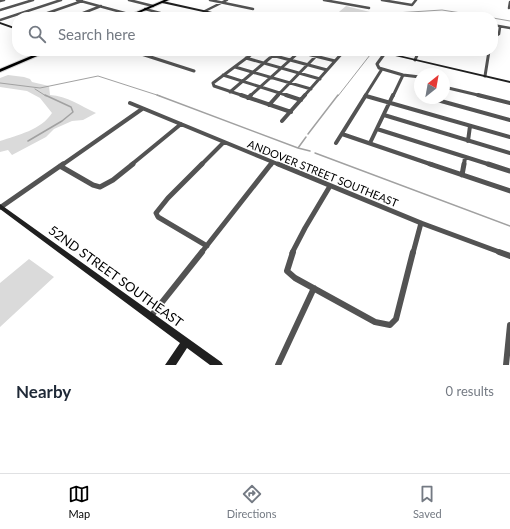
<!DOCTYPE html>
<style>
body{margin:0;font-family:Lato,sans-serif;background:#f6f6f7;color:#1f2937}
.compass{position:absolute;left:414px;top:68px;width:36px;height:36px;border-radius:50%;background:#fff;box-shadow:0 4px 16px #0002;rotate:31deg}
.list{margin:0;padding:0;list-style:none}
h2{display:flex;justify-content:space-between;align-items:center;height:52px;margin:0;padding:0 16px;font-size:17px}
h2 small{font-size:13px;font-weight:400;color:#747a83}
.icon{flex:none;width:22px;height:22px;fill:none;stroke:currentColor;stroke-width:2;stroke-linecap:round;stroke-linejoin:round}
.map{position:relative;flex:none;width:510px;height:365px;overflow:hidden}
.search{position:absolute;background:#fff;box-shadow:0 4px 16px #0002;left:12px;right:12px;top:12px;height:44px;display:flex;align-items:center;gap:10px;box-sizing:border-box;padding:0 14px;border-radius:16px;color:#747a83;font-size:15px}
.sheet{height:108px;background:#fff}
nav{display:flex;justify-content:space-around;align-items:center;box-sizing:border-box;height:56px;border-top:1px solid #e0e1e3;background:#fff;font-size:11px;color:#747a83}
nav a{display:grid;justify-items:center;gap:2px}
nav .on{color:#000}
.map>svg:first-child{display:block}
</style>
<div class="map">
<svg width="510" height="365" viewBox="0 0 510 365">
<rect width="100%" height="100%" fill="#fff"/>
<path fill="#dadada" d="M 346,6 L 378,14 L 370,17 L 333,17 Z
M 8,75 L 24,77 L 30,79 L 32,82 L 49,86 L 50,95 C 67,96 81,106 96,113 L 83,120 L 72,121 L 54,129 L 46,137 L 12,155 L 8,150 L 0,152 L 0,141 C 18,135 41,130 52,113 L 40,98 L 27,91 L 0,87 L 0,78 Z
M 29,259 L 54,277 L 0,327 L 0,283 Z"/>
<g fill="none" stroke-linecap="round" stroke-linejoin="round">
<path stroke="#a1a1a1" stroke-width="1" d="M 391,17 L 395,13 L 442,10 L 487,17
M 493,18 L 510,21
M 0,83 L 40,88 L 98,76 L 160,96
M 35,89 L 46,96
M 338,96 L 370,55 L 369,52"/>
<path stroke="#a1a1a1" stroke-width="1.5" d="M 157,95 L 298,148 L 310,151
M 308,134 L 338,95
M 28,141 L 62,121 L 73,112 L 71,107 L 45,95
M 298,148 L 306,137
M 315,153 L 510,226"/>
<defs>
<path id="primary" d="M 164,0 L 169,0 L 130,17 L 125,17 Z
M 43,51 L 49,51 L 0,72 L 0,69 Z"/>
</defs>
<use href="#primary" stroke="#dbdbdb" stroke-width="2"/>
<path stroke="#535353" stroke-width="2.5" d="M 77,0 L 132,15
M 129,0 L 153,6
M 210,0 L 253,9
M 324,0 L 369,8
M 382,0 L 412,5 L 416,0
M 0,1 L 4,0
M 509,8 L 510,2
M 145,9 L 175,17
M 0,10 L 33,0
M 205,11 L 227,0
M 36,17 L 82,1
M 73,17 L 101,6
M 424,17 L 451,17
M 0,20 L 61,0
M 493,25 L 510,28
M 493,38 L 499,34 L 500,27"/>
<path stroke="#535353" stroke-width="3" d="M 132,51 L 194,71
M 257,51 L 327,70
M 295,51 L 335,61
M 442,51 L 453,51
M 385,53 L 377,64 L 379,68 L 403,75 L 420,77
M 246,58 L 320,79
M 415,60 L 419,51
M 235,67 L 311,89
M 223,75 L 289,96
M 485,76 L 489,51
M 444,87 L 482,96
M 230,92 L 278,51
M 244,96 L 214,86 L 213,83 L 256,51
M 250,96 L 299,52
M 277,96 L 316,56
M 304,96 L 344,51
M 365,96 L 382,69
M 393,96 L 403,75"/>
<path stroke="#535353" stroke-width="4" d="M 241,95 L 291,112
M 286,95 L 301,100
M 478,95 L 510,103
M 366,96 L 510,137
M 248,98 L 251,95
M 430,98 L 510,120
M 130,103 L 280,165
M 269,105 L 278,95
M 384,115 L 510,153
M 282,121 L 305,95
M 377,129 L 491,165
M 342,134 L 433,165
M 468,141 L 470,126
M 336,143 L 366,95
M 370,143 L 393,95
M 62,165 L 142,109
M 131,165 L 181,124
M 201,165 L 224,142
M 271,165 L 273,162
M 464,165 L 465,157"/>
<path stroke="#535353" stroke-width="5" d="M 202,164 L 168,198 L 156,213 L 158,217 L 207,246
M 278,164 L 421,223 L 502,253
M 430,164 L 510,191
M 488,164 L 510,171
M 60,166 L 93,185 L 100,187 L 113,180 L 133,164
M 462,175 L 464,164
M 1,207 L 63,164
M 201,253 L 271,164
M 292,253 L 305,228 L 330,186
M 413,253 L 421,223"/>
<path stroke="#535353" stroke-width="6" d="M 293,252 L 287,271 L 295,278 L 375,322 L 390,325 L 396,319 L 413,252
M 499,252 L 510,256
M 151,316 L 202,252
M 278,365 L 314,288
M 506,365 L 510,325"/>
<path fill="#202020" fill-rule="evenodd" d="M 163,1 L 230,16 L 232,17 L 226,17 L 162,3 Z
M 0,22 L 17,28 L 17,30 L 0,24 Z
M 374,51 L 381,51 L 510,81 L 510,83 Z
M 0,204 L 221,362 L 223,365 L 210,365 L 187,348 L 176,365 L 165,365 L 180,343 L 0,209 Z"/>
<use href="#primary" fill="#000" fill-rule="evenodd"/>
</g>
<g text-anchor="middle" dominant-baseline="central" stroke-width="3" stroke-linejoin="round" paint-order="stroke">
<g font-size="11" fill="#000" stroke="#fff">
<text transform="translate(323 173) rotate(22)">ANDOVER STREET SOUTHEAST</text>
</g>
<g font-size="13" fill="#000" stroke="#fff">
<text transform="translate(116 276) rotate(36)">52ND STREET SOUTHEAST</text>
</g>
</g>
</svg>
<svg class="compass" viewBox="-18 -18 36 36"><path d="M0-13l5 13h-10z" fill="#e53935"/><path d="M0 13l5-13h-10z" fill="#747a83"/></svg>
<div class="search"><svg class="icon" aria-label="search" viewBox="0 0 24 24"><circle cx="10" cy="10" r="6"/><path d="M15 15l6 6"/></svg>Search here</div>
</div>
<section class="sheet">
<h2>Nearby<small>0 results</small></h2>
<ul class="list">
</ul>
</section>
<nav>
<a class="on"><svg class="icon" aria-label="map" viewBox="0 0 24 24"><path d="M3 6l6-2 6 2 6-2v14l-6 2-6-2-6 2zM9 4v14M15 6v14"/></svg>Map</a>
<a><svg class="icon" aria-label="directions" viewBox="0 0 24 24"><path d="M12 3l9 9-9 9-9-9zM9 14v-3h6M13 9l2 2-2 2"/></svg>Directions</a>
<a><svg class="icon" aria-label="saved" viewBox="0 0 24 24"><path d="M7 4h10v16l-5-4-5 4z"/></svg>Saved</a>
</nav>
